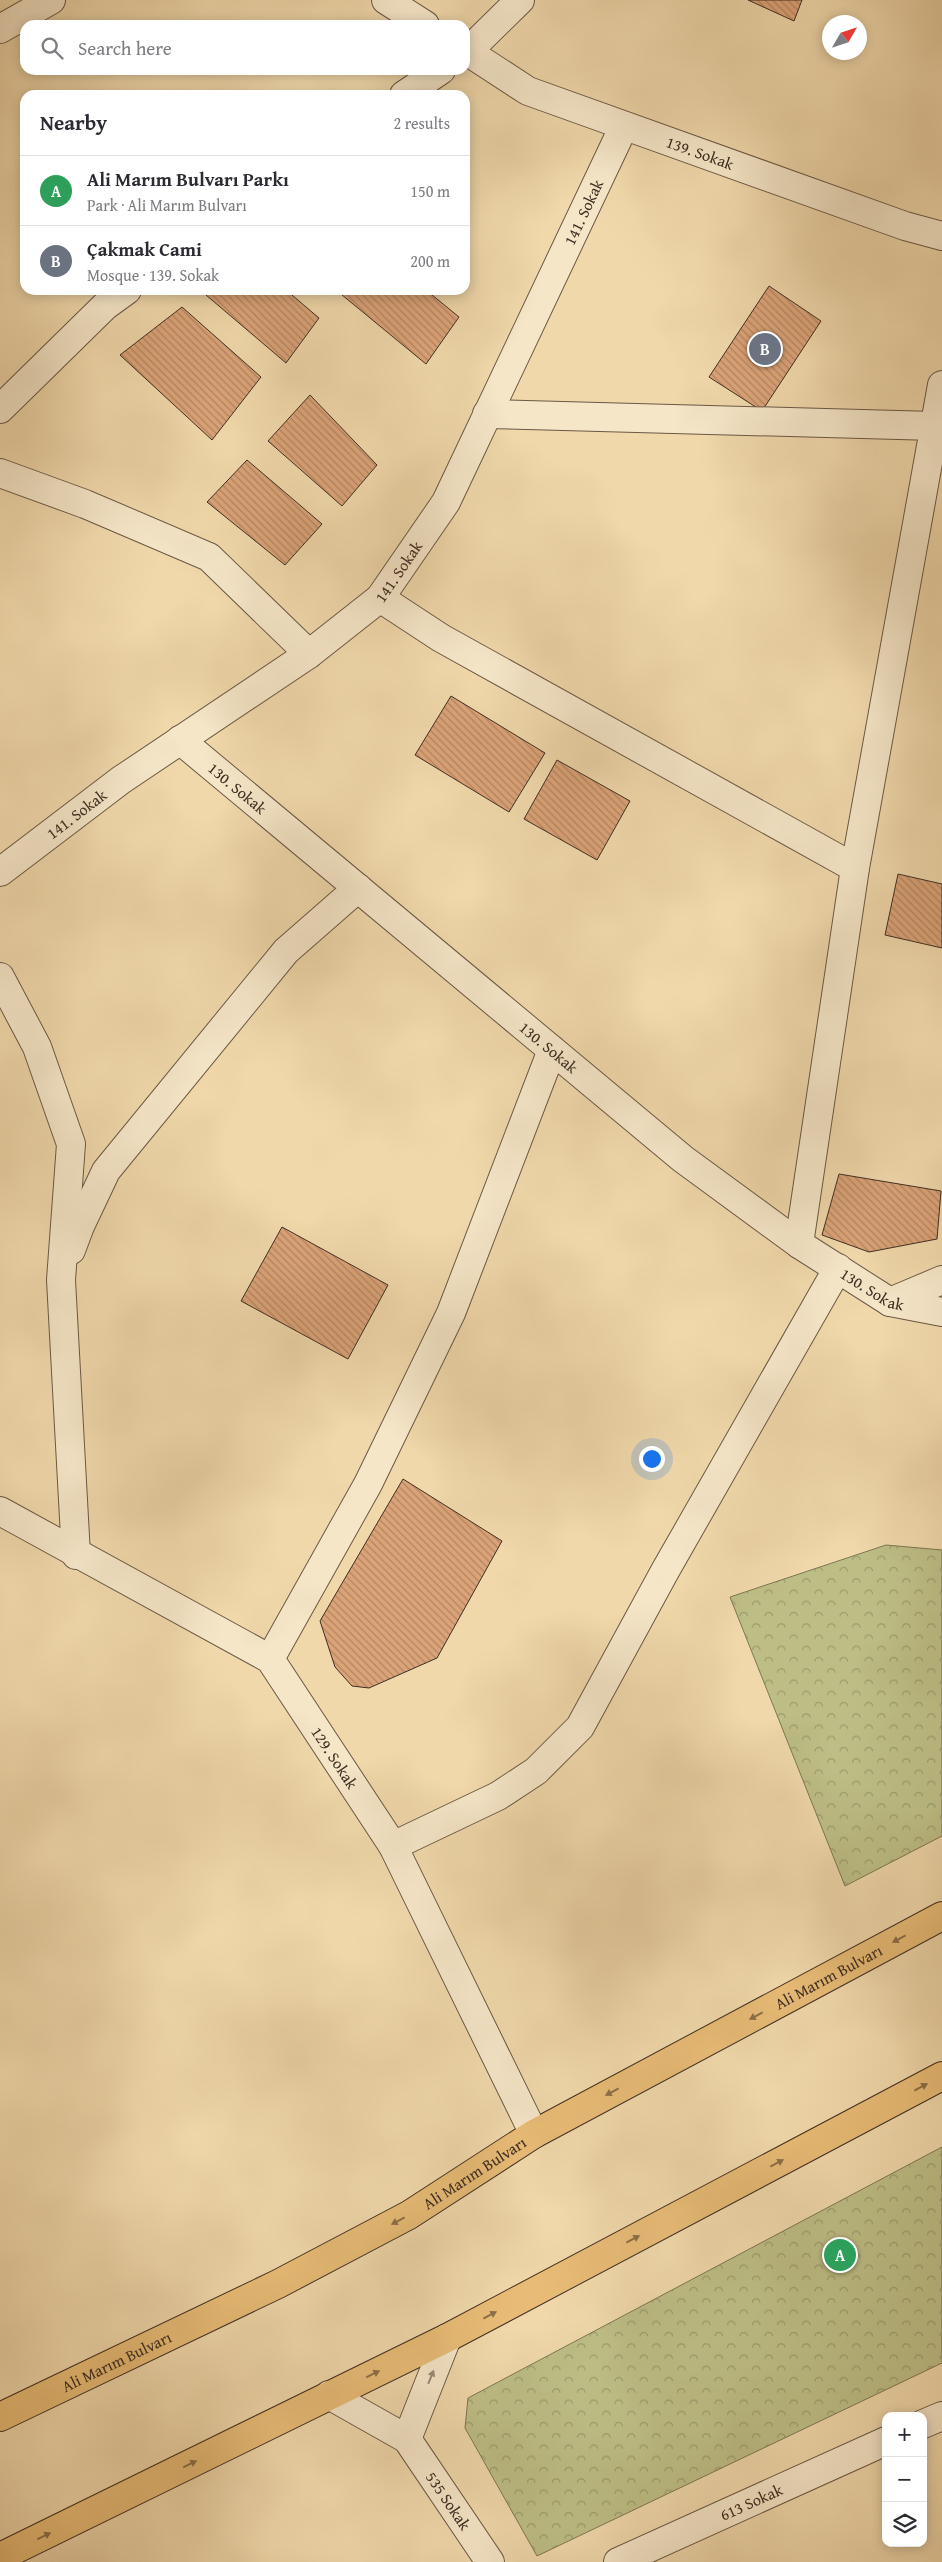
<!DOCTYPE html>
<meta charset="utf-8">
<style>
body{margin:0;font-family:"Gentium Book Plus",serif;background:#f2f2f3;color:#2b2b33}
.controls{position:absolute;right:15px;bottom:15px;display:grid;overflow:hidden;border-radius:10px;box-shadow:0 2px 12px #0003}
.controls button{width:45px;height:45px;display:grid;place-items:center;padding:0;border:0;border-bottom:1px solid #e1e1e2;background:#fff;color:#2b2b33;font:25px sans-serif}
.compass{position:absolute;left:822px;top:15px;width:45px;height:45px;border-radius:50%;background:#fff;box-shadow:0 2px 12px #0003;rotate:51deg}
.you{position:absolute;left:651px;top:1458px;width:18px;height:18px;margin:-12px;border:4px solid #fff;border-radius:50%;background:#1a73e8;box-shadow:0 0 0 8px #1a73e833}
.badge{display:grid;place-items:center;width:32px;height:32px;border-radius:50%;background:#111827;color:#fff;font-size:16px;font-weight:700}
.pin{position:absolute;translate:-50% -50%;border:2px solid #fff;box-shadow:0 1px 5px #0006}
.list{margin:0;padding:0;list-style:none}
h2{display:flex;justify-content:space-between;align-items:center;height:65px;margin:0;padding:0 20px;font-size:21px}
h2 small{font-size:16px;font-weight:400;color:#7c7c81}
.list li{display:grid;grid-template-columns:32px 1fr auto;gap:15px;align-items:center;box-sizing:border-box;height:70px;padding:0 20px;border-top:1px solid #e1e1e2}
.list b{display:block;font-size:19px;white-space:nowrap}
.list p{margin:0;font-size:16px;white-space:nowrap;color:#7c7c81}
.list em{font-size:16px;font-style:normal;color:#7c7c81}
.icon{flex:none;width:28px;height:28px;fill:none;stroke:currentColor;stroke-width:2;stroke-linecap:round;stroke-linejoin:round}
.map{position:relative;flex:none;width:942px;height:2562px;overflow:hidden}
.search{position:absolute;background:#fff;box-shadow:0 2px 12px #0003;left:20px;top:20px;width:450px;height:55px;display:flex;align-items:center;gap:12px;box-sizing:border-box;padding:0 18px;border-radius:15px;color:#7c7c81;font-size:19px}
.panel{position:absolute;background:#fff;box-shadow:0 2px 12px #0003;left:20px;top:90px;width:450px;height:205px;border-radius:15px}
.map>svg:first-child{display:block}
</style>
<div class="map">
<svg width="942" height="2562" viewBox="0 0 942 2562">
<defs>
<pattern id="forest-crowns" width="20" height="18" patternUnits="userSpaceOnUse" patternTransform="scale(1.25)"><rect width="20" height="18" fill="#bdbe86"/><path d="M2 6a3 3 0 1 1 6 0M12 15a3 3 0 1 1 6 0" fill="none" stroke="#9b9b6d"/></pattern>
<pattern id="building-back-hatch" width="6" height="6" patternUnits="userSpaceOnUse" patternTransform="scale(1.25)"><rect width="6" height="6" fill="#dba378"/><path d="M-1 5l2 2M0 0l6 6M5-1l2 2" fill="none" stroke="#b38562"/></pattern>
</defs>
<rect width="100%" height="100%" fill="#f0d8ab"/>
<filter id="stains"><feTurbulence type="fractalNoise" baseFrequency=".004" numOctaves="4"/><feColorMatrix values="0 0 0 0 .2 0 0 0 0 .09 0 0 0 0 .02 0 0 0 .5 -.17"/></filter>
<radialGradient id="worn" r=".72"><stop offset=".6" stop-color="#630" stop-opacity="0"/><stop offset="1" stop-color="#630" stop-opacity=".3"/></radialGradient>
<path fill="url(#forest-crowns)" stroke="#7e7654" d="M 886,1545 L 942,1550 L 942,1836 L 845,1886 L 730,1597 Z
M 942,2147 L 942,2363 L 537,2556 L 465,2428 L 468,2398 Z"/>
<path fill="url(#building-back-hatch)" stroke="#3f2e23" d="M 748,0 L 802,0 L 794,21 Z
M 769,286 L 821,321 L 762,411 L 709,377 Z
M 211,290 L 286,290 L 319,318 L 286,363 L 206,295 Z
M 336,290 L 426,290 L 459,317 L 426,364 Z
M 182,307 L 261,377 L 212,440 L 120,355 Z
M 310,395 L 377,465 L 342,506 L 268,441 Z
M 247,460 L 322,524 L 285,565 L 207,502 Z
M 451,696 L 545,753 L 509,812 L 415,755 Z
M 557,760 L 630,801 L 597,860 L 524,819 Z
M 898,874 L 942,884 L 942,948 L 885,935 Z
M 839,1174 L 941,1191 L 937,1239 L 869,1252 L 822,1235 Z
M 282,1227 L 388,1285 L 348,1359 L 241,1301 Z
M 403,1479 L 502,1541 L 437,1658 L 369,1688 L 352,1686 L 335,1667 L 320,1621 Z"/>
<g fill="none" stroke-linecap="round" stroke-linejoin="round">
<defs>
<g id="minor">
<path d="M 0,29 L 51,0"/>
<path d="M 465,54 L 520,0"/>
<path d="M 404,95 L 441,70"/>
<path d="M 0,409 L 105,306 L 127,290"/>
<path d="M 487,414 L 935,426"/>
<path d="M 0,473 L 85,504 L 209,557 L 309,654"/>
<path d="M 380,598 L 441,638 L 855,868"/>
<path id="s1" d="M 180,740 L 683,1159 L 799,1244 L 890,1302 L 942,1312"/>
<path id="s2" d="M 0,872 L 121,780 L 309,654 L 380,598 L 446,502 L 624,126"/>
<path d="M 0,977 L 37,1047 L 71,1144 L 61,1280 L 76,1555"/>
<path d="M 799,1244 L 855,868 L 942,385"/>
<path d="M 71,1250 L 80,1226 L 106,1171 L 286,951 L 358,888"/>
<path d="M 890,1302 L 942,1280"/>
<path d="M 270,1659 L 368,1484 L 451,1313 L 552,1050"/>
<path d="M 393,1846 L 498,1796 L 536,1771 L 580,1727 L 665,1571 L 838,1268"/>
<path d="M 923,2424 L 942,2416"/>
<path id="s3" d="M 618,2562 L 886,2441"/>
</g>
<g id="tertiary">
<path d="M 386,0 L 425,25"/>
<path id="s4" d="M 465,50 L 528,91 L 905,226 L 942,236"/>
<path id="s5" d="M 0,1511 L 270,1659 L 393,1846 L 534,2134"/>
<path id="s6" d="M 329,2395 L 407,2439 L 490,2562"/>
<path d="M 407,2439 L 447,2338"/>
</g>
<g id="primary">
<path id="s7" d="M 0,2417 L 278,2284 L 409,2215 L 534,2134 L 942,1916"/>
<path d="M 0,2557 L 447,2338 L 942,2076"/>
</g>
</defs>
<use href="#minor" stroke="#6b5845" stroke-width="30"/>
<use href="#tertiary" stroke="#6b5845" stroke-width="30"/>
<use href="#primary" stroke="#3f2e23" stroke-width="30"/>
<use href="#minor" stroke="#f5e6c8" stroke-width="28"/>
<use href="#tertiary" stroke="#f5e6c8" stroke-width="28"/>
<use href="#primary" stroke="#e8bc76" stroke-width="28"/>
</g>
<defs><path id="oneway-solid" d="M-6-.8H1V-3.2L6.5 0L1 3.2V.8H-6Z" transform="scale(1.25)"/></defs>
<g fill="#8b6e48">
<use href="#oneway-solid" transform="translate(899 1939) rotate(152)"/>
<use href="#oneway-solid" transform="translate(756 2016) rotate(152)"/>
<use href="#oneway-solid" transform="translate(921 2087) rotate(-28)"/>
<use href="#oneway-solid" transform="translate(612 2092) rotate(152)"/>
<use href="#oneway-solid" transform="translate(777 2163) rotate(-28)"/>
<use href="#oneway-solid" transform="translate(398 2221) rotate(152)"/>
<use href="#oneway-solid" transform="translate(633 2239) rotate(-28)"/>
<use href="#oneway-solid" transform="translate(490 2315) rotate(-28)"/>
<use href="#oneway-solid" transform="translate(373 2374) rotate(-26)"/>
<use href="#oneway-solid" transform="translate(190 2464) rotate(-26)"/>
<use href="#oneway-solid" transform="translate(44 2536) rotate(-26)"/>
</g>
<use fill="#9a8a76" href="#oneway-solid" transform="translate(431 2377) rotate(-68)"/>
<g text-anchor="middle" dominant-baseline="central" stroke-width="4.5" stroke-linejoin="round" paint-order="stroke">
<g font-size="16" fill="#3f2e23" stroke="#f5e6c8">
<text stroke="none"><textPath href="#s4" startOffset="258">139. Sokak</textPath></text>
<text stroke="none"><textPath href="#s2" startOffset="906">141. Sokak</textPath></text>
<text stroke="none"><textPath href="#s2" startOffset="501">141. Sokak</textPath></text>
<text stroke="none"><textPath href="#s1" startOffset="75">130. Sokak</textPath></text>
<text stroke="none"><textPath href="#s2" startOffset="96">141. Sokak</textPath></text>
<text stroke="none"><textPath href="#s1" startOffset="480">130. Sokak</textPath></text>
<text stroke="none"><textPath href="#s1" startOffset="885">130. Sokak</textPath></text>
<text stroke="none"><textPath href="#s5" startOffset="426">129. Sokak</textPath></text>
<text stroke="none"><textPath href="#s7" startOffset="939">Ali Marım Bulvarı</textPath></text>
<text stroke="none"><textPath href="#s7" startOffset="534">Ali Marım Bulvarı</textPath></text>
<text stroke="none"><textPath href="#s7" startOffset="129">Ali Marım Bulvarı</textPath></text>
<text stroke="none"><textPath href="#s6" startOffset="164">535 Sokak</textPath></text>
<text stroke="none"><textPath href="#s3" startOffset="146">613 Sokak</textPath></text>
</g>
</g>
<rect width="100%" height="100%" filter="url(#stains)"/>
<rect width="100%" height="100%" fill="url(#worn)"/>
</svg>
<div class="controls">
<button>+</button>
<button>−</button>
<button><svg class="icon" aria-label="layers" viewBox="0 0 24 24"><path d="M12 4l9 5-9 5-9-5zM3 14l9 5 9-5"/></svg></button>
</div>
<svg class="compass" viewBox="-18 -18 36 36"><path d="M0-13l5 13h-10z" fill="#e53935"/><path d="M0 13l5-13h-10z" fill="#7c7c81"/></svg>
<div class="you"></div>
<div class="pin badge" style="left:840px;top:2255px;background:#2e9e5b">A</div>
<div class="pin badge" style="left:765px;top:349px;background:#6b7280">B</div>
<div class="search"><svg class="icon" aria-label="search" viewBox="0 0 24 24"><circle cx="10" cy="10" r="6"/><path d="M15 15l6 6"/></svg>Search here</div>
<section class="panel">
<h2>Nearby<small>2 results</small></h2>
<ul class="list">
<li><span class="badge" style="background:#2e9e5b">A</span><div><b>Ali Marım Bulvarı Parkı</b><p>Park · Ali Marım Bulvarı</p></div><em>150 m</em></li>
<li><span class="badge" style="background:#6b7280">B</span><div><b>Çakmak Cami</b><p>Mosque · 139. Sokak</p></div><em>200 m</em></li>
</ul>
</section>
</div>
